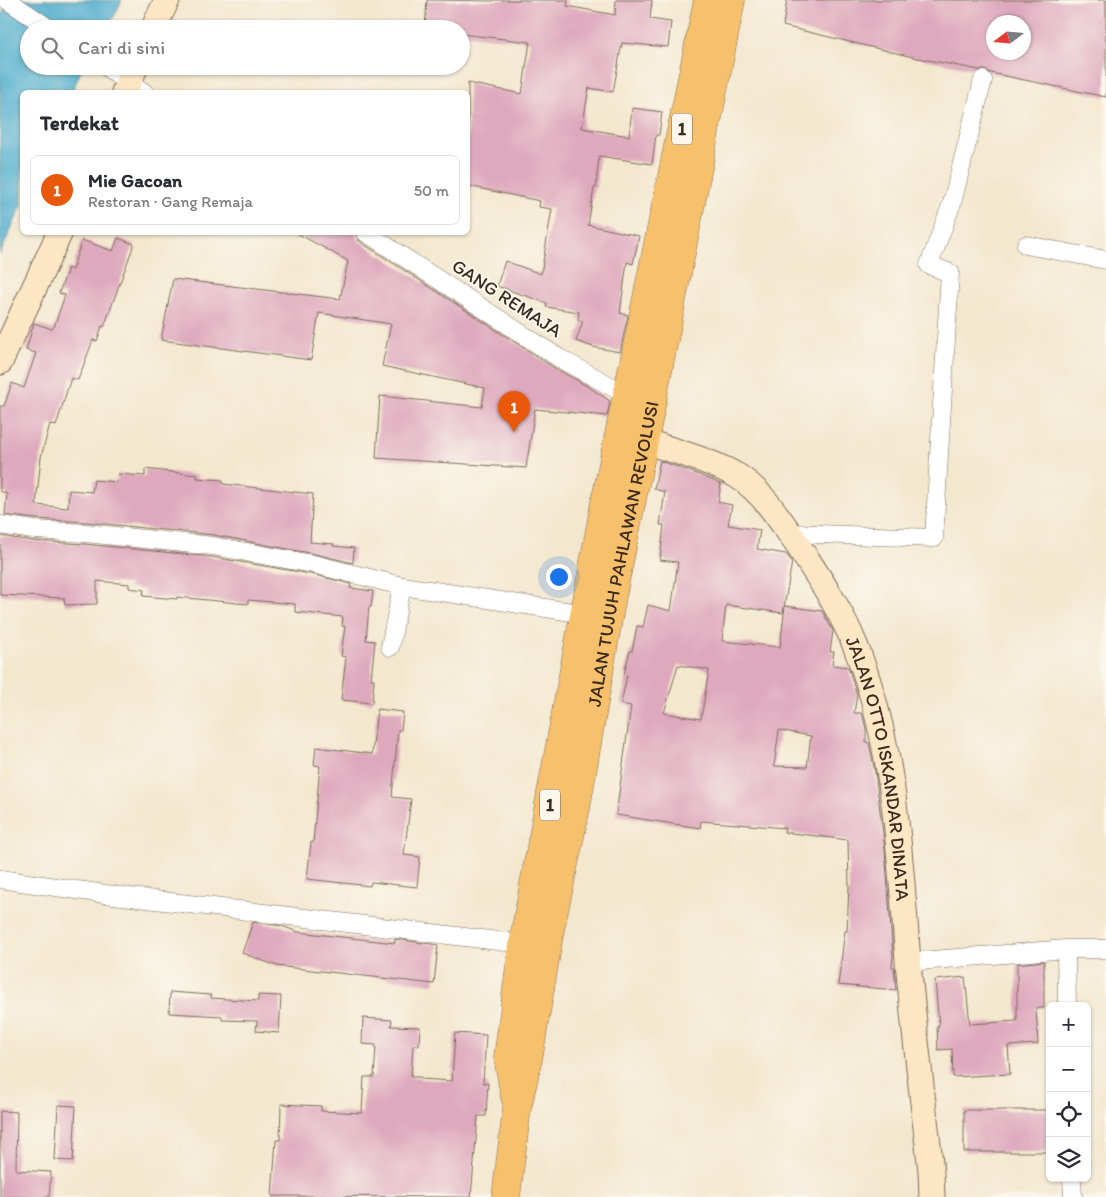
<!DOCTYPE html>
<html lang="id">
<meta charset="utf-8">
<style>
body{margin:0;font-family:Itim,sans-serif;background:#f7f7f7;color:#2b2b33}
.controls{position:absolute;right:15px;bottom:15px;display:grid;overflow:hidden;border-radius:8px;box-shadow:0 1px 4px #0004}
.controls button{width:45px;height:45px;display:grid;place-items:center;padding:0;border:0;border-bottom:1px solid #e1e1e2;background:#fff;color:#2b2b33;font:25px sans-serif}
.compass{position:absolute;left:986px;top:15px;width:45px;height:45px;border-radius:50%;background:#fff;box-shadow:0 1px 4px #0004;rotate:254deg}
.you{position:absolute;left:558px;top:576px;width:18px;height:18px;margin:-12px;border:4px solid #fff;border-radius:50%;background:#1a73e8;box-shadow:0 0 0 8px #1a73e833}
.badge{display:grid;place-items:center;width:32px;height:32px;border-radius:50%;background:#ea580c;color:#fff;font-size:16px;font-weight:700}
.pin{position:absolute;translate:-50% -41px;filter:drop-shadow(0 1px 2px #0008)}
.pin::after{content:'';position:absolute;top:26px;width:18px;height:15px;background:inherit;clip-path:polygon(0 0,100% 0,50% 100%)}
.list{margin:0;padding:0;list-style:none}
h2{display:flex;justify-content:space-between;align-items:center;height:65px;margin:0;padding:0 20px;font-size:21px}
h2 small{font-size:16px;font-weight:400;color:#7c7c81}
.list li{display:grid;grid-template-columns:32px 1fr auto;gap:15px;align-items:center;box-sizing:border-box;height:70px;margin:0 10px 10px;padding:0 10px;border:1px solid #e1e1e2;border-radius:8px}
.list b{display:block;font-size:19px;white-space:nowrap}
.list p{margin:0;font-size:16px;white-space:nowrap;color:#7c7c81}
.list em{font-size:16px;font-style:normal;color:#7c7c81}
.icon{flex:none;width:28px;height:28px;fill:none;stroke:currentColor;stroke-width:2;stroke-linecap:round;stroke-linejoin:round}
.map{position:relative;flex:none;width:1106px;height:1197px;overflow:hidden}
.search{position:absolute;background:#fff;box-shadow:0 1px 4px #0004;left:20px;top:20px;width:450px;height:55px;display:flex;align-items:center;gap:12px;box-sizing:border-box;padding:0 18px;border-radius:28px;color:#7c7c81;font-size:19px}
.panel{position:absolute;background:#fff;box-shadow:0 1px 4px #0004;left:20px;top:90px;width:450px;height:145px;border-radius:8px}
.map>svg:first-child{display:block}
</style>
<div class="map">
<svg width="1106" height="1197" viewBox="0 0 1106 1197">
<rect width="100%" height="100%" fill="#fbf7ec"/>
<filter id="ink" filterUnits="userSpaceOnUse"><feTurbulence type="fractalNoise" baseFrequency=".02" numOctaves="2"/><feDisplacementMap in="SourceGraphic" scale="10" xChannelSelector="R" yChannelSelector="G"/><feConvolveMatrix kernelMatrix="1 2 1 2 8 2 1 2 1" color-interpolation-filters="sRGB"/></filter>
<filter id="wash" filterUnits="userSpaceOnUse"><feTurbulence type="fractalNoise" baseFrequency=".0096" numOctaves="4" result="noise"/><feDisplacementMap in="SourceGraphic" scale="20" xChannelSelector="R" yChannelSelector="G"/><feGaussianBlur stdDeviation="1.12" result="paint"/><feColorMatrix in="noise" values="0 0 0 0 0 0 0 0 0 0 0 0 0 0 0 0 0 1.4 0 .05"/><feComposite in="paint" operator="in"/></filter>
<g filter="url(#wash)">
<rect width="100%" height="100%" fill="#f3e7ce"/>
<path fill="#4fadce" stroke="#456c76" d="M 12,0 L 122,0 L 114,17 L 104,29 L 29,29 L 29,66 L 83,66 L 72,92 L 22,92 L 22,205 L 0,254 L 0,16 Z"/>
<g id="blocks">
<path fill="#dea9bd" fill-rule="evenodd" d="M 427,0 L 493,1 L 493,0 L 568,0 L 567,6 L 615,15 L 616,0 L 652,0 L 650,19 L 671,22 L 668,47 L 622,43 L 613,92 L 589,88 L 582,128 L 629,136 L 632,108 L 662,112 L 659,135 L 656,135 L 652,164 L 599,156 L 596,188 L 594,188 L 588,225 L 639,236 L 633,264 L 627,262 L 620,313 L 628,315 L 620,352 L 593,347 L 576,341 L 583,321 L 578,320 L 579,312 L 546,307 L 547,303 L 497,286 L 505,261 L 541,274 L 552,209 L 539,207 L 540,201 L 468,186 L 468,83 L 522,94 L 530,42 L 461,34 L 461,29 L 425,29 Z
M 787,0 L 1106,0 L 1106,97 L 991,73 L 985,70 L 979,70 L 913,57 L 783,26 ZM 994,22 L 1024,22 L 1024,52 L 994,52 Z
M 295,232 L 355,232 L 359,241 L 553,367 L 589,387 L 610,401 L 607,416 L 535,409 L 526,468 L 376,458 L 380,396 L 482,407 L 485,388 L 382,366 L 391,324 L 319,313 L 311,360 L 161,340 L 173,279 L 340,299 L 348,261 Z
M 118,238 L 134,244 L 104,327 L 102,326 L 97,341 L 93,340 L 78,380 L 71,378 L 56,426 L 50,424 L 41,457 L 36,505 L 68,508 L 69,490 L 92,492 L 94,480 L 117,482 L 118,474 L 145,476 L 145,469 L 197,475 L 197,478 L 223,480 L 223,484 L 313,494 L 310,542 L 334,544 L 333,546 L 354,548 L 353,563 L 315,554 L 214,535 L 86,522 L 35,519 L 5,515 L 7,494 L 0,491 L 0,406 L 4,406 L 12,383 L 24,388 L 36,353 L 26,350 L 34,323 L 52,329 L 54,327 L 65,295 L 59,293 L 68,268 L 72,270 L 82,240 L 113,251 Z
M 660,461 L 700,475 L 721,484 L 718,502 L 732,505 L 728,525 L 760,530 L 757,549 L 786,554 L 792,562 L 783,613 L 726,605 L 722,641 L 780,647 L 785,606 L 822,611 L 833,631 L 830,652 L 834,652 L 832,665 L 848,667 L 857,695 L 854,713 L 862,713 L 866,729 L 866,742 L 869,743 L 875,772 L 885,849 L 893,956 L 892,967 L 894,967 L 896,990 L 838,985 L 845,931 L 847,931 L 849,887 L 848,840 L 784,832 L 785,828 L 701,821 L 700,828 L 616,815 L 631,706 L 621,704 L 627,675 L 624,674 L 630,651 L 632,651 L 637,626 L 643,627 L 648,605 L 671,611 L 678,562 L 660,560 L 664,525 L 660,525 L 665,492 L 654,489 ZM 678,665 L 709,670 L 701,719 L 664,713 ZM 779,730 L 811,736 L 807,767 L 774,766 Z
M 0,536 L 33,541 L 84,544 L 212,557 L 311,574 L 351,584 L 350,588 L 373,591 L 371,607 L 369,607 L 366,640 L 375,641 L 371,679 L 374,679 L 372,703 L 341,700 L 346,657 L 341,656 L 345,626 L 342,626 L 343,617 L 295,612 L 295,604 L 248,600 L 248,604 L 177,597 L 177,599 L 143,596 L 144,590 L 129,588 L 129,584 L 97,581 L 97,604 L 65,605 L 64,598 L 0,595 Z
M 377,709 L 403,712 L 401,730 L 398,730 L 392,797 L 411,799 L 404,855 L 420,857 L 417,887 L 371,882 L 370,886 L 307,879 L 311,842 L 313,843 L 320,766 L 314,765 L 316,747 L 372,754 Z
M 253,922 L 282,926 L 298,932 L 395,943 L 395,939 L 438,945 L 434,984 L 277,966 L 242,953 Z
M 1044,961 L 1044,1008 L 1036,1008 L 1038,1044 L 1008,1046 L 1010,1074 L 953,1077 L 952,1049 L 938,1050 L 937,1026 L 939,1026 L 935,980 L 965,977 L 970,1024 L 1017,1021 L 1017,964 Z
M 170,992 L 211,995 L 211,998 L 258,1001 L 258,995 L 281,996 L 279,1033 L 256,1031 L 257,1021 L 222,1020 L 222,1016 L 169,1013 Z
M 363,1018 L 392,1020 L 391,1026 L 420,1027 L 419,1045 L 413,1045 L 411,1077 L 421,1077 L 421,1079 L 452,1081 L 455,1033 L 486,1035 L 483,1083 L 488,1083 L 486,1116 L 478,1116 L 471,1197 L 272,1196 L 276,1140 L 280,1140 L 281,1104 L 321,1106 L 321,1111 L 362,1113 L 364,1077 L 374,1077 L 376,1045 L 362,1044 Z
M 58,1105 L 76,1106 L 73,1161 L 55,1160 Z
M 964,1110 L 1050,1110 L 1050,1152 L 964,1152 Z
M 0,1111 L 17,1112 L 16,1170 L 51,1172 L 49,1197 L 0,1197 Z"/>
</g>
</g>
<g filter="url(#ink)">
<use href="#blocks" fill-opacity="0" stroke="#7b6c5c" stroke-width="1"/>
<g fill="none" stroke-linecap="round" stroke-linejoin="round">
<defs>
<path id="street" d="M 7,0 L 50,29
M 105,66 L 128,83 L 144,92
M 365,232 L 559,358 L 627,395
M 1026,245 L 1106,260
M 0,525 L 34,530 L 85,533 L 213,546 L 313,564 L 402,586 L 585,614
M 789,533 L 934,538 L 950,273 L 929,265 L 952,203 L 983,80
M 390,647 L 402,586
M 0,879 L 105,894 L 523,944
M 1066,949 L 1067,1006
M 908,962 L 1066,949 L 1106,949
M 1072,1178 L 1073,1197"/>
<g id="secondary">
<path d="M 153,29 L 167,0"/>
<path d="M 124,92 L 136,66"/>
<path d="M 0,362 L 60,232"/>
<path id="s1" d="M 644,441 C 674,451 713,461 739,477 C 765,494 782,523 799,547 C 822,582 846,618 860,658 C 896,755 900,859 908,961 C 914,1031 923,1101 931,1171 L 932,1197"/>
</g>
<g id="primary">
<path d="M 515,1097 L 508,1057 L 523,944 L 605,503 L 708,0"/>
<path id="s2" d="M 506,1197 L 517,1108 L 529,1054 L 550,929 L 576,808 L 612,596 L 644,441 L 731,0"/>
</g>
</defs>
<use href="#street" stroke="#7b6c5c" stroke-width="19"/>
<use href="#secondary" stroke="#7b6c5c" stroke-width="27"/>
<use href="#primary" stroke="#7b6c5c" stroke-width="29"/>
<use href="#street" stroke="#fff" stroke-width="18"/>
<use href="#secondary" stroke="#fce6c4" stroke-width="25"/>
<use href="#primary" stroke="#f7c06c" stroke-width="28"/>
</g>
</g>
<g text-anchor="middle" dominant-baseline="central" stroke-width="4" stroke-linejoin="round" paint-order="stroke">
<g fill="#fbf7ec" stroke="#75685c" stroke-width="1">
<rect x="672" y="113.5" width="20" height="31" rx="4"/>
<rect x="540" y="789.5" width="20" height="31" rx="4"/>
</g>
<g font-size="18" font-weight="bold" fill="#3b2a1e">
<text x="682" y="129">1</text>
<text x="550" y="805">1</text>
</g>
<g font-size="19" fill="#3b2a1e" stroke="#fbf7ec">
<text transform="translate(507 298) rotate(33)">GANG REMAJA</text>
<text stroke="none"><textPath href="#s2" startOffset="654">JALAN TUJUH PAHLAWAN REVOLUSI</textPath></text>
<text stroke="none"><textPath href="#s1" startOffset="434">JALAN OTTO ISKANDAR DINATA</textPath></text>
</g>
</g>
</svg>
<div class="controls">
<button>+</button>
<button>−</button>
<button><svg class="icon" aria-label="locate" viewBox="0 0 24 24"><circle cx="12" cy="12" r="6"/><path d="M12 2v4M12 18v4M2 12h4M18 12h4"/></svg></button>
<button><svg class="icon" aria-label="layers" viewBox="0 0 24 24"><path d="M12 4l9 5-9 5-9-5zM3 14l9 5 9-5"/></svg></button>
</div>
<svg class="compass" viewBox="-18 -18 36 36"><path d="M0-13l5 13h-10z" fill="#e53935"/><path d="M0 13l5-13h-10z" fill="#7c7c81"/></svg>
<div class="you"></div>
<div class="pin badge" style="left:514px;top:432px">1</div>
<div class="search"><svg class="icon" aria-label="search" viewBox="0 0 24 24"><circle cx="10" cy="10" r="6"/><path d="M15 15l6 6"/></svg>Cari di sini</div>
<section class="panel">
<h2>Terdekat<small></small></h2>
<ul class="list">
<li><span class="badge">1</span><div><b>Mie Gacoan</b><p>Restoran · Gang Remaja</p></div><em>50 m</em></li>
</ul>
</section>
</div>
